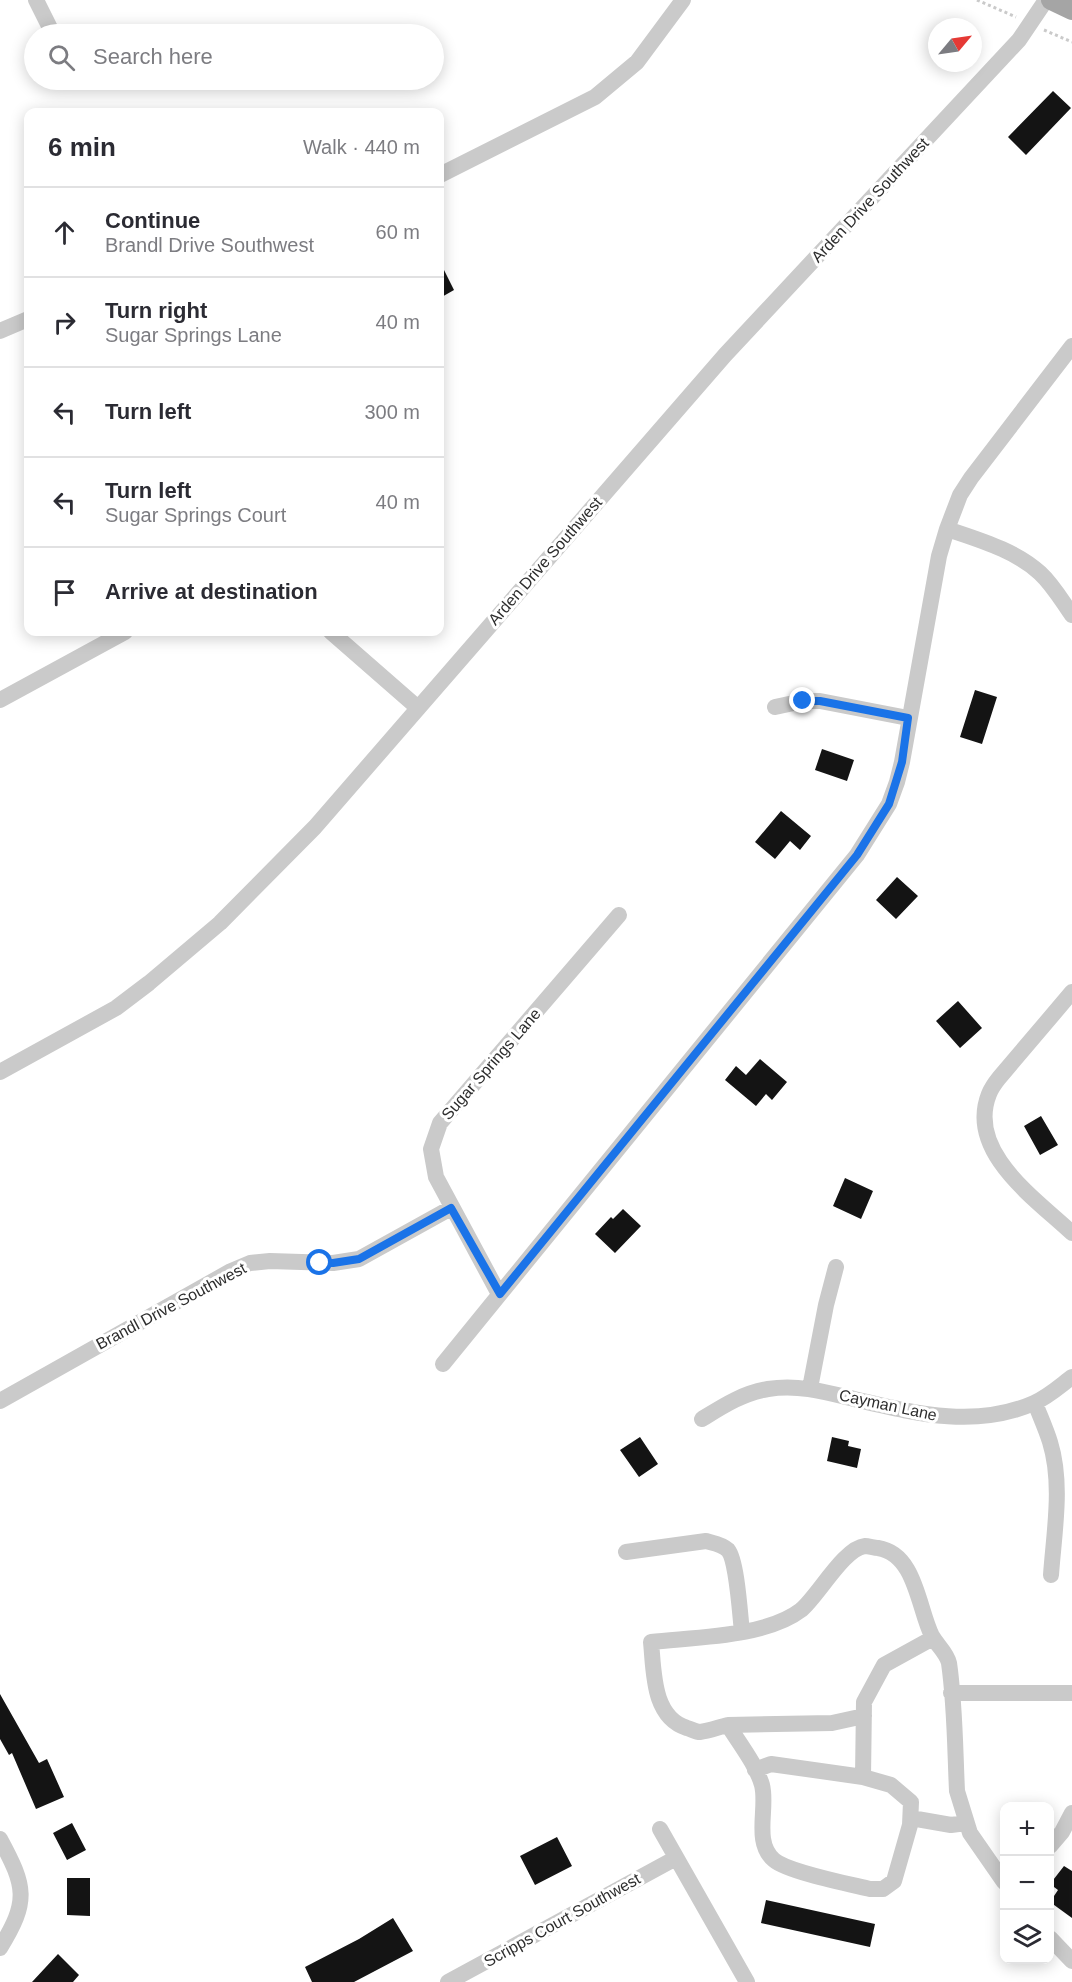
<!DOCTYPE html>
<meta charset="utf-8">
<style>
body{margin:0;font-family:Helvetica,sans-serif;background:#f2f2f3;color:#2b2b33}
.controls{position:absolute;right:18px;bottom:18px;display:grid;overflow:hidden;border-radius:12px;box-shadow:0 3px 15px #0003}
.controls button{width:54px;height:54px;display:grid;place-items:center;padding:0;border:0;border-bottom:2px solid #e1e1e2;background:#fff;color:#2b2b33;font:30px sans-serif}
.compass{position:absolute;left:928px;top:18px;width:54px;height:54px;border-radius:50%;background:#fff;box-shadow:0 3px 15px #0003;rotate:61deg}
.stop{position:absolute;width:18px;height:18px;margin:-14px;border:4px solid #1a73e8;border-radius:50%;background:#fff}
.stop.end{background:#1a73e8;border-color:#fff;box-shadow:0 2px 6px #0008}
.list{margin:0;padding:0;list-style:none}
h2{display:flex;justify-content:space-between;align-items:center;height:78px;margin:0;padding:0 24px;font-size:26px}
h2 small{font-size:20px;font-weight:400;color:#7c7c81}
.list li{display:grid;grid-template-columns:39px 1fr auto;gap:18px;align-items:center;box-sizing:border-box;height:90px;padding:0 24px;border-top:2px solid #e1e1e2}
.list b{display:block;font-size:22px;white-space:nowrap}
.list p{margin:0;font-size:20px;white-space:nowrap;color:#7c7c81}
.list em{font-size:20px;font-style:normal;color:#7c7c81}
.icon{flex:none;width:33px;height:33px;fill:none;stroke:currentColor;stroke-width:2;stroke-linecap:round;stroke-linejoin:round}
.map{position:relative;flex:none;width:1072px;height:1982px;overflow:hidden}
.search{position:absolute;background:#fff;box-shadow:0 3px 15px #0003;left:24px;top:24px;width:420px;height:66px;display:flex;align-items:center;gap:15px;box-sizing:border-box;padding:0 21px;border-radius:33px;color:#7c7c81;font-size:22px}
.panel{position:absolute;background:#fff;box-shadow:0 3px 15px #0003;left:24px;top:108px;width:420px;height:528px;border-radius:12px}
.map>svg:first-child{display:block}
</style>
<div class="map">
<svg width="1072" height="1982" viewBox="0 0 1072 1982">
<rect width="100%" height="100%" fill="#fff"/>
<path fill="#141414" d="M 1053,91 L 1071,108 L 1026,155 L 1008,137 Z
M 440,262 L 454,290 L 440,298 Z
M 975,690 L 997,697 L 982,744 L 960,737 Z
M 822,749 L 854,760 L 847,781 L 815,770 Z
M 781,811 L 811,836 L 800,850 L 790,841 L 775,859 L 755,842 Z
M 897,877 L 918,896 L 896,919 L 876,900 Z
M 958,1001 L 982,1028 L 960,1048 L 936,1021 Z
M 760,1059 L 787,1082 L 772,1100 L 766,1094 L 756,1106 L 725,1080 L 736,1066 L 746,1075 Z
M 1041,1116 L 1058,1145 L 1040,1155 L 1024,1126 Z
M 845,1178 L 873,1191 L 861,1219 L 833,1206 Z
M 623,1209 L 641,1226 L 615,1253 L 595,1234 L 611,1217 L 613,1219 Z
M 640,1437 L 658,1464 L 639,1477 L 620,1450 Z
M 832,1437 L 849,1441 L 848,1446 L 861,1449 L 857,1468 L 827,1461 Z
M 0,1694 L 39,1763 L 47,1759 L 64,1797 L 36,1809 L 12,1753 L 9,1755 L 0,1739 Z
M 72,1823 L 86,1850 L 67,1860 L 53,1833 Z
M 557,1837 L 572,1866 L 535,1885 L 520,1856 Z
M 1064,1866 L 1072,1871 L 1072,1918 L 1050,1902 L 1058,1890 L 1050,1884 Z
M 67,1878 L 90,1878 L 90,1916 L 67,1915 Z
M 766,1900 L 875,1924 L 870,1947 L 761,1923 Z
M 393,1918 L 413,1951 L 354,1982 L 312,1982 L 305,1967 L 359,1939 Z
M 58,1954 L 79,1975 L 73,1982 L 32,1982 Z"/>
<g fill="none" stroke-linecap="round" stroke-linejoin="round">
<path stroke="#cacaca" stroke-width="3" stroke-dasharray="3 3" stroke-linecap="butt" d="M 977,0 L 1016,17
M 1044,30 L 1072,42"/>
<path stroke="#cacaca" stroke-width="16" d="M 36,0 L 53,34
M 440,175 L 595,97 L 637,62 L 683,0
M 0,331 L 28,319
M 947,529 C 979,540 1015,550 1040,573 C 1053,585 1062,601 1072,615
M 331,632 L 418,708
M 0,700 L 125,632
M 775,707 L 803,701 L 820,701 L 908,718
M 1072,992 L 999,1078 C 995,1083 991,1089 989,1094 C 966,1152 1036,1199 1072,1233
M 0,1072 L 116,1008 L 149,983 L 220,923 L 315,827 L 725,355 L 1019,40 L 1046,0
M 499,1294 L 436,1177 L 431,1149 L 440,1123 L 619,915
M 443,1364 L 857,855 L 889,804 L 897,782 L 902,762 L 939,556 L 947,529 L 960,495 L 971,478 L 1072,346
M 810,1388 L 826,1305 L 836,1267
M 0,1401 L 231,1271 L 250,1263 L 270,1261 L 333,1263 L 359,1259 L 451,1208
M 1035,1403 C 1040,1416 1046,1429 1050,1442 C 1063,1484 1054,1532 1051,1575
M 702,1419 C 723,1406 743,1393 768,1389 C 798,1384 826,1392 854,1399 C 914,1413 975,1429 1034,1403 C 1048,1397 1060,1386 1072,1377
M 626,1552 L 706,1541 C 713,1543 722,1544 728,1550 C 737,1561 740,1615 742,1632
M 933,1638 L 884,1665 L 864,1702 L 863,1777 L 891,1785 L 911,1802 L 910,1825 L 894,1881 L 883,1889 L 870,1889 C 849,1884 788,1872 774,1860 C 753,1842 768,1808 762,1785 C 756,1764 739,1743 728,1725 C 719,1727 709,1731 700,1732 C 696,1732 691,1729 687,1728 C 652,1717 654,1671 651,1642 C 696,1637 766,1637 801,1610 C 818,1596 844,1548 865,1546 C 869,1546 874,1548 878,1548 C 916,1554 918,1608 932,1636 C 937,1645 947,1653 949,1663 C 955,1704 955,1749 957,1791 L 970,1833 L 1004,1882
M 951,1693 L 1072,1693
M 728,1725 L 832,1723 L 864,1716
M 755,1770 L 771,1764 L 863,1777
M 911,1818 L 951,1825 L 966,1823
M 660,1829 L 747,1982
M 0,1839 C 26,1887 29,1901 0,1948
M 1050,1846 L 1062,1832 L 1072,1813
M 1050,1938 L 1072,1961
M 448,1982 L 676,1858"/>
<path stroke="#a5a5a5" stroke-width="20" d="M 1051,0 L 1072,10"/>
</g>
<g fill="none" stroke-linecap="round" stroke-linejoin="round">
<path stroke="#1a73e8" stroke-width="8" d="M 320,1263 L 333,1263 L 359,1259 L 451,1208 L 500,1294 L 857,855 L 889,804 L 902,762 L 908,718 L 820,701 L 803,701"/>
</g>
<g text-anchor="middle" dominant-baseline="central" stroke-width="6" stroke-linejoin="round" paint-order="stroke">
<g font-size="16" fill="#2d2d2d" stroke="#fff">
<text transform="translate(870 200) rotate(-47)">Arden Drive Southwest</text>
<text transform="translate(545 561) rotate(-49)">Arden Drive Southwest</text>
<text transform="translate(491 1064) rotate(-49)">Sugar Springs Lane</text>
<text transform="translate(171 1306) rotate(-28)">Brandl Drive Southwest</text>
<text transform="translate(888 1405) rotate(12)">Cayman Lane</text>
<text transform="translate(562 1920) rotate(-29)">Scripps Court Southwest</text>
</g>
</g>
</svg>
<div class="controls">
<button>+</button>
<button>−</button>
<button><svg class="icon" aria-label="layers" viewBox="0 0 24 24"><path d="M12 4l9 5-9 5-9-5zM3 14l9 5 9-5"/></svg></button>
</div>
<svg class="compass" viewBox="-18 -18 36 36"><path d="M0-13l5 13h-10z" fill="#e53935"/><path d="M0 13l5-13h-10z" fill="#7c7c81"/></svg>
<div class="stop" style="left:320px;top:1263px"></div>
<div class="stop end" style="left:803px;top:701px"></div>
<div class="search"><svg class="icon" aria-label="search" viewBox="0 0 24 24"><circle cx="10" cy="10" r="6"/><path d="M15 15l6 6"/></svg>Search here</div>
<section class="panel">
<h2>6 min<small>Walk · 440 m</small></h2>
<ul class="list">
<li><svg class="icon" aria-label="ahead" viewBox="0 0 24 24"><path d="M12 20V5M6 11l6-6 6 6"/></svg><div><b>Continue</b><p>Brandl Drive Southwest</p></div><em>60 m</em></li>
<li><svg class="icon" aria-label="right" viewBox="0 0 24 24"><path d="M7 20v-9h11M14 6l5 5-5 5"/></svg><div><b>Turn right</b><p>Sugar Springs Lane</p></div><em>40 m</em></li>
<li><svg class="icon" aria-label="left" viewBox="0 0 24 24"><path d="M17 20v-9H6M10 6l-5 5 5 5"/></svg><div><b>Turn left</b></div><em>300 m</em></li>
<li><svg class="icon" aria-label="left" viewBox="0 0 24 24"><path d="M17 20v-9H6M10 6l-5 5 5 5"/></svg><div><b>Turn left</b><p>Sugar Springs Court</p></div><em>40 m</em></li>
<li><svg class="icon" aria-label="arrive" viewBox="0 0 24 24"><path d="M6 21V4h12l-3 4 3 4H6"/></svg><div><b>Arrive at destination</b></div></li>
</ul>
</section>
</div>
